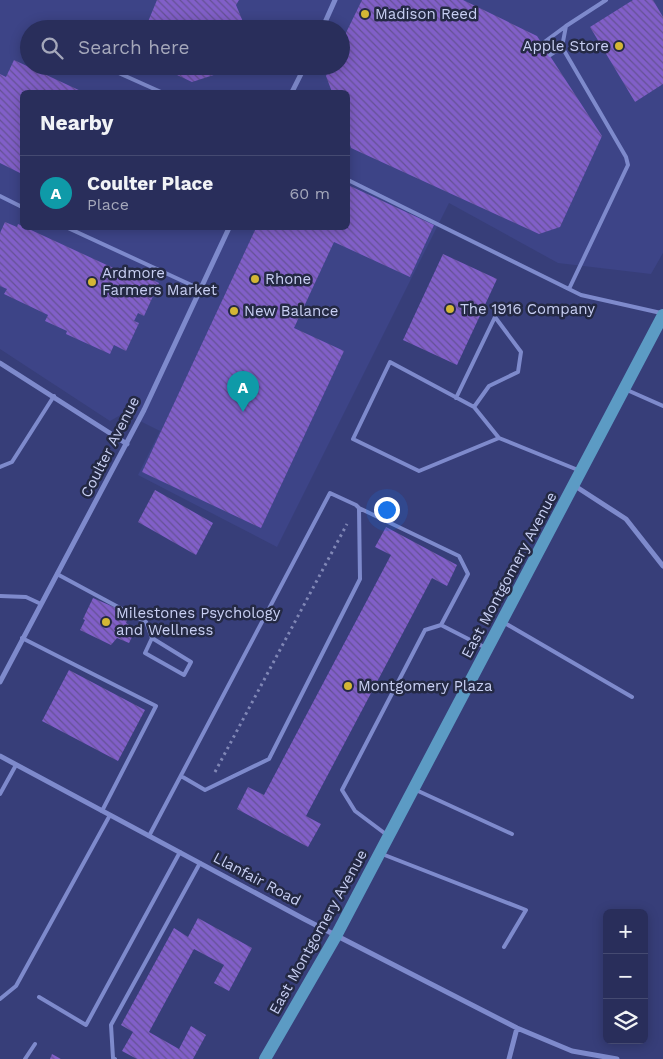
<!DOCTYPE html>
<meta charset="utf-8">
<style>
body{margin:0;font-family:"Work Sans",sans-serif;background:#313661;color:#f1f3f6}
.controls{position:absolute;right:15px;bottom:15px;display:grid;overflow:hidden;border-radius:8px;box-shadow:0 2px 12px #0003}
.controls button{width:45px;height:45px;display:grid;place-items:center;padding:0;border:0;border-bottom:1px solid #454a71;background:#292e5b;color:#f1f3f6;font:25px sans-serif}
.you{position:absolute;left:386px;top:509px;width:18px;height:18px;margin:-12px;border:4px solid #fff;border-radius:50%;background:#1a73e8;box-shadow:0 0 0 8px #1a73e833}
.badge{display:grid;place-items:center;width:32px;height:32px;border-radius:50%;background:#d3b635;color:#fff;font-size:16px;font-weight:700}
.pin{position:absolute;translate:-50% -41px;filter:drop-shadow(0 1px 2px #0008)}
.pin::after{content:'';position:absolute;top:26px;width:18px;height:15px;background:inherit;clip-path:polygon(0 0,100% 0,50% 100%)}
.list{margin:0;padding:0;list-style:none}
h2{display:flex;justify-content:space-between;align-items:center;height:65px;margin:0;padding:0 20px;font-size:21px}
h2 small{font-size:16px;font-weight:400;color:#a5a8bb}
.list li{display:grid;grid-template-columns:32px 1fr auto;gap:15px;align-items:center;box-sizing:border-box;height:75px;padding:0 20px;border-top:1px solid #454a71}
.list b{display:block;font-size:19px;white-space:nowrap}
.list p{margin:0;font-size:16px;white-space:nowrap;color:#a5a8bb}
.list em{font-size:16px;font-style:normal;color:#a5a8bb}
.icon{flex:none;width:28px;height:28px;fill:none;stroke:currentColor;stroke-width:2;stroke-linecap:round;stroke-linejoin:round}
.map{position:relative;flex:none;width:663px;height:1059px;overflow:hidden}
.search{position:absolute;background:#292e5b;box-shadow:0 2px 12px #0003;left:20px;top:20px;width:330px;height:55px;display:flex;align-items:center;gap:12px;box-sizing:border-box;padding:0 18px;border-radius:28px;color:#a5a8bb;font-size:19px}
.panel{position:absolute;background:#292e5b;box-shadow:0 2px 12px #0003;left:20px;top:90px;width:330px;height:140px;border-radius:8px}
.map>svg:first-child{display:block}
</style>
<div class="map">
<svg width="663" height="1059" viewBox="0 0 663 1059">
<defs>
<pattern id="building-back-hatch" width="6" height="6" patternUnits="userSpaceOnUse" patternTransform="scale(1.25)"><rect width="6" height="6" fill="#815fc8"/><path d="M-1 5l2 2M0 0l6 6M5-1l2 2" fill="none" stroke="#655295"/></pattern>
</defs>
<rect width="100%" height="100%" fill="#373e79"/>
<path fill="#3d4487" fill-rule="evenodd" d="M 0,0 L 663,0 L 663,253 L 651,274 L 558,263 L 449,203 L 277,547 L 138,475 L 160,431 L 124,413 L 110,421 L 0,349 ZM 29,29 L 341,29 L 341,66 L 29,66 ZM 22,92 L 348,92 L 348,228 L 22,228 Z"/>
<path fill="url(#building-back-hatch)" d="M 157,0 L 239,0 L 236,5 L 246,29 L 145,29 Z
M 362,0 L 463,0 L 537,36 L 602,136 L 560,227 L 539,234 L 351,148 L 348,138 L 348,92 L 332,92 L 326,76 L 330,66 L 341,66 L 341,43 Z
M 633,0 L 653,0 L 663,17 L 663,84 L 635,102 L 590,27 Z
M 14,60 L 83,92 L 22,92 L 22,174 L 0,163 L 0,74 L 6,77 Z
M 158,66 L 228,66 L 226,71 L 192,82 Z
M 348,185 L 434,225 L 410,277 L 334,242 L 294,328 L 344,351 L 261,528 L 142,472 L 256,228 L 348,228 Z
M 5,222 L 17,227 L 18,224 L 122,272 L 125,267 L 159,283 L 144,316 L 138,313 L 134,321 L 139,323 L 126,351 L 114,345 L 110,354 L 66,334 L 67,331 L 45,321 L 48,315 L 4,294 L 7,289 L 0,286 L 0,233 Z
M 443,254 L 497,279 L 457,365 L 403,340 Z
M 155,490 L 213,523 L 196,555 L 138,522 Z
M 386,527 L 457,565 L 447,586 L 432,578 L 306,816 L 321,824 L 308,847 L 237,809 L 248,787 L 264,795 L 391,555 L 375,547 Z
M 93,598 L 130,614 L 126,623 L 136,629 L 129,643 L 117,638 L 111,645 L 80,630 L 85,620 L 83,619 Z
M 69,670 L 145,710 L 118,761 L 42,721 Z
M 198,918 L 252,948 L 229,991 L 214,983 L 224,965 L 194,949 L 149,1032 L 179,1049 L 191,1026 L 206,1035 L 193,1059 L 137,1059 L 122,1051 L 133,1032 L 121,1025 L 174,928 L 188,937 Z
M 52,1054 L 61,1059 L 50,1059 Z"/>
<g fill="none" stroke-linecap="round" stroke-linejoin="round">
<path stroke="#8087b6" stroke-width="3" stroke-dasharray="2.5 4" stroke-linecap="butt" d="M 215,772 L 347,524"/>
<path stroke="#7e8acc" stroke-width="4" d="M 543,43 L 566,26
M 550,55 L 562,47
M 103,66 L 161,92
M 348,180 L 581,295 L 661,313
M 0,196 L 22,207
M 68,228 L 200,289
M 569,289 L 628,165 L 626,157 L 562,47 L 566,26 L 606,0
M 627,390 L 663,406
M 456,398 L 495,317 L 521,352 L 518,372 L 489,386 L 474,407
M 499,438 L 474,407 L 390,362 L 353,439 L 419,471 L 499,438 L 578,470
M 0,467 L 12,462 L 54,396
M 359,508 L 459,556 L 468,574 L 441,625
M 57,574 L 146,622 L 152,638 L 191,662 L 184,675 L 145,653 L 152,638
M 0,596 L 26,597 L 41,604
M 503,622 L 632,697
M 22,638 L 156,706 L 102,811
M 416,790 L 512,834
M 0,794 L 16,765
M 387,835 L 355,811 L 342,790 L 425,630 L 441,625 L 484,647
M 149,836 L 330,493 L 356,505 L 359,508 L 360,579 L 269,759 L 205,790 L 181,776
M 382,854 L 526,910 L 504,947
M 39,997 L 86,1025 L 180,852
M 0,999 L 16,986 L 110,815
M 25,1059 L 35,1044
M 115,1059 L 113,1058 L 111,1025 L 200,863"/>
<path stroke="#7e8acc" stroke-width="5" d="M 322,29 L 335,0
M 292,92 L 305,66
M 0,363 L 127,444
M 575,486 L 626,519 L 663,566
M 0,682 L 144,410 L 229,228
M 0,756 L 304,919 L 517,1028 L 572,1051 L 617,1059
M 509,1059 L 517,1028"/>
<path stroke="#5c9bc4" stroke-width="12" d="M 265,1059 L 336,936 L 663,315"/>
</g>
<g fill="#d3b635" stroke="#242944" stroke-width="2">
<circle cx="365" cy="14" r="5"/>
<circle cx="619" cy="46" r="5"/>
<circle cx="255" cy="279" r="5"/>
<circle cx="92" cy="282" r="5"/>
<circle cx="450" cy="309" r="5"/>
<circle cx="234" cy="311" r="5"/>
<circle cx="106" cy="622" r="5"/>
<circle cx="348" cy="686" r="5"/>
</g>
<g text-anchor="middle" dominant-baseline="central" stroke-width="5" stroke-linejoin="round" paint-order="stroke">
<g font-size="15" fill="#c8cff3" stroke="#242944" text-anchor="start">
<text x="375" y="14">Madison Reed</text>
<text x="609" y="46" text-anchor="end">Apple Store</text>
<text x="102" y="273">Ardmore<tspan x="102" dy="17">Farmers Market</tspan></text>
<text x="265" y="279">Rhone</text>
<text x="460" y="309">The 1916 Company</text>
<text x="244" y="311">New Balance</text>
<text x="116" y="613">Milestones Psychology<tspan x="116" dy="17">and Wellness</tspan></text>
<text x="358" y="686">Montgomery Plaza</text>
</g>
<g font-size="15" fill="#c8cff3" stroke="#242944">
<text transform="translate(110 447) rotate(-63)">Coulter Avenue</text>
<text transform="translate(509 575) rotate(-62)">East Montgomery Avenue</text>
<text transform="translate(257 879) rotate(28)">Llanfair Road</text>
<text transform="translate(318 932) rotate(-61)">East Montgomery Avenue</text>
</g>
</g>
</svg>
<div class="controls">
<button>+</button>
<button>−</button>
<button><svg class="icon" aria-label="layers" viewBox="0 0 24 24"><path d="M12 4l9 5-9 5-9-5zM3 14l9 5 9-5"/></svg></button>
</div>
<div class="you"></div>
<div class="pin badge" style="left:243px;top:412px;background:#0f9aa8">A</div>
<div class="search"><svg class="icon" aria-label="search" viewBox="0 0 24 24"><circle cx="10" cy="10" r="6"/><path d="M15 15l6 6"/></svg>Search here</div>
<section class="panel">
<h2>Nearby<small></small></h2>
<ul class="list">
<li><span class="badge" style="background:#0f9aa8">A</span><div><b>Coulter Place</b><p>Place</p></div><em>60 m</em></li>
</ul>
</section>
</div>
